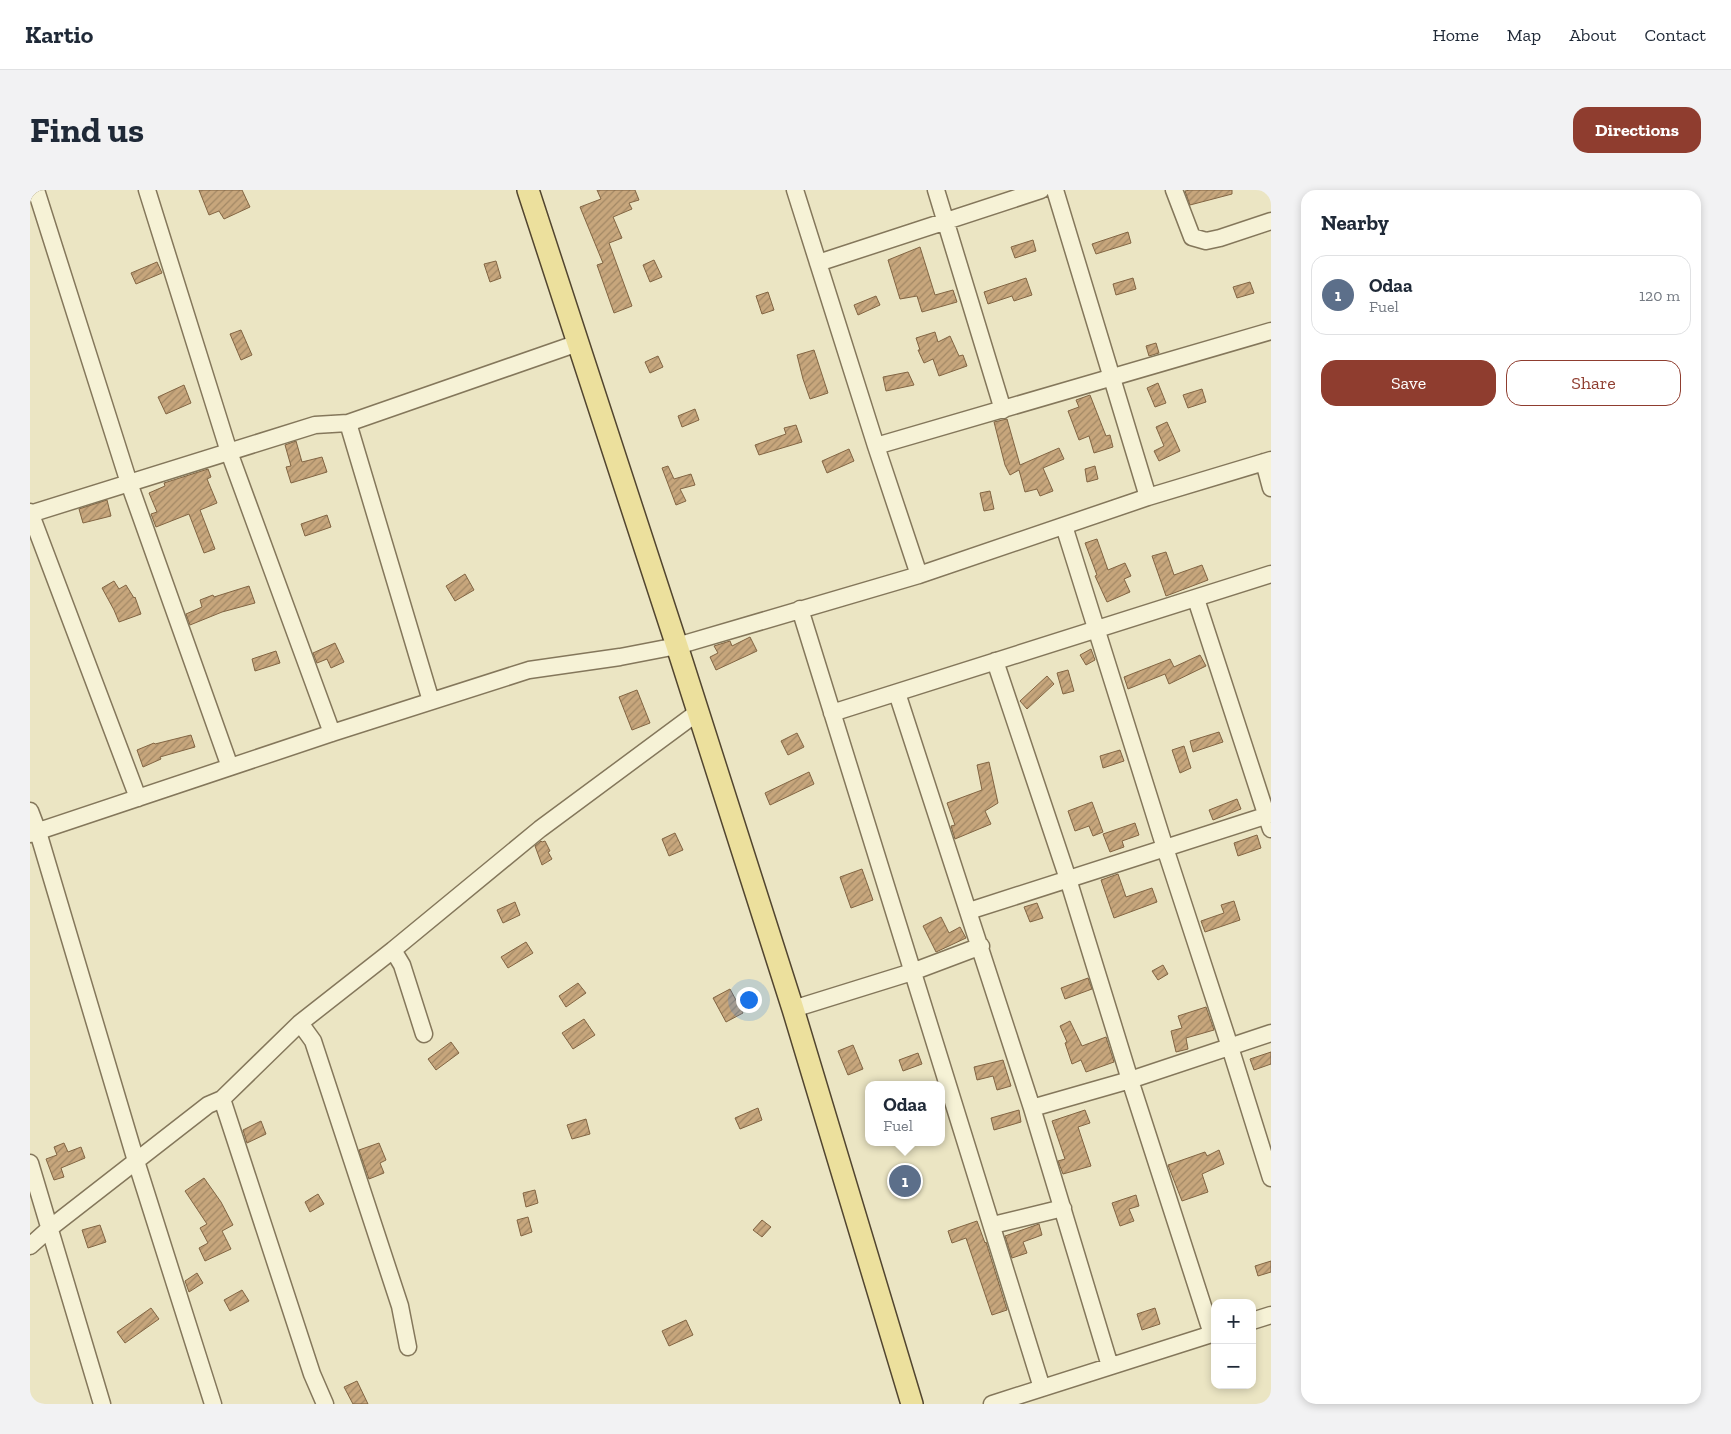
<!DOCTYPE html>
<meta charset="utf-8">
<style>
body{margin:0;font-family:"Zilla Slab",serif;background:#f2f2f3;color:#1f2937}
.controls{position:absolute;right:15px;bottom:15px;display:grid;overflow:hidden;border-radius:10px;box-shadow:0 2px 8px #0003}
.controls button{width:45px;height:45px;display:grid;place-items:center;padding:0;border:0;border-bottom:1px solid #e0e1e3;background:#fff;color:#1f2937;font:25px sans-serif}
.you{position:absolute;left:718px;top:809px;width:18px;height:18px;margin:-12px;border:4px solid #fff;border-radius:50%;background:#1a73e8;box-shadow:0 0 0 8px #1a73e833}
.badge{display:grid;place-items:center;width:32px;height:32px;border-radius:50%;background:#8f3d2f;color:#fff;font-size:16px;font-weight:700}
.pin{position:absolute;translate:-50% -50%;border:2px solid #fff;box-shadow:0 1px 5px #0006}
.popup{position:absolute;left:835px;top:891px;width:80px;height:65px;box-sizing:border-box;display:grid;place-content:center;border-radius:10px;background:#fff;filter:drop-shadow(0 1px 4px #0005);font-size:16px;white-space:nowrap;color:#747a83}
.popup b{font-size:19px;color:#1f2937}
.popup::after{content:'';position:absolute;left:50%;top:100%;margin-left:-10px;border:10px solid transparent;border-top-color:#fff}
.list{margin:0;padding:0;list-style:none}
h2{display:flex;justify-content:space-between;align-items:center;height:65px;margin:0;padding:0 20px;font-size:21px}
h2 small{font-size:16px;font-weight:400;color:#747a83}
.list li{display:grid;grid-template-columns:32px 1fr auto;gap:15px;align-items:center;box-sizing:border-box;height:80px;margin:0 10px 10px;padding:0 10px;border:1px solid #e0e1e3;border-radius:15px}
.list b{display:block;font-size:19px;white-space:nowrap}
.list p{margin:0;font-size:16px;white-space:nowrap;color:#747a83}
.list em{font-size:16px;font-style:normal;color:#747a83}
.actions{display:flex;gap:10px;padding:15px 20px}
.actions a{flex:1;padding:11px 0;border:1px solid #8f3d2f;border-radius:15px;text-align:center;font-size:18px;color:#8f3d2f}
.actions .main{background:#8f3d2f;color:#fff}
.map{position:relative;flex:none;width:1241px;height:1214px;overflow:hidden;border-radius:15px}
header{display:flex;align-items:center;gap:30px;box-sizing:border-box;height:70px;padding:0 25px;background:#fff;border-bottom:1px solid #e0e1e3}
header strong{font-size:24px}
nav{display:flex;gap:28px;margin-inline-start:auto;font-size:18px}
.intro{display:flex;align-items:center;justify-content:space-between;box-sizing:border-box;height:120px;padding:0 30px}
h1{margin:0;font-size:35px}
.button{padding:12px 22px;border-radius:15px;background:#8f3d2f;color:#fff;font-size:18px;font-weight:700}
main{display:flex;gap:30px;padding:0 30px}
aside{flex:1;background:#fff;border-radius:15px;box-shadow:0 2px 8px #0003}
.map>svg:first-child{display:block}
</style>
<header>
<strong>Kartio</strong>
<nav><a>Home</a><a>Map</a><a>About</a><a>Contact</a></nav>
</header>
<div class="intro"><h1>Find us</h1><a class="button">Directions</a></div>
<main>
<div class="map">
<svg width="1241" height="1214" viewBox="0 0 1241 1214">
<defs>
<pattern id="building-hatch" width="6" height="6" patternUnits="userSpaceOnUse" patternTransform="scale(1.25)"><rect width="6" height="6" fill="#c7a67c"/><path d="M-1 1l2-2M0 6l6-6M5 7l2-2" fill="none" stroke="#a28865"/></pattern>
</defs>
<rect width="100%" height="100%" fill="#ebe5c3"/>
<path fill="url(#building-hatch)" stroke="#826543" d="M 169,0 L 212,0 L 220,17 L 194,29 L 189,21 L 179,25 Z
M 567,0 L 605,0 L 609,10 L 599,13 L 602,19 L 583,27 L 592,48 L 579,53 L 602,116 L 584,123 L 567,75 L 573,73 L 550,17 L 571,9 Z
M 1160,0 L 1202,0 L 1202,4 L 1160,15 L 1155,1 Z
M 1098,42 L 1101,53 L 1066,64 L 1062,54 Z
M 1003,50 L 1006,61 L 985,68 L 981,57 Z
M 890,57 L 905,105 L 923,100 L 927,112 L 892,122 L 887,106 L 870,109 L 858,70 Z
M 624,70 L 632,87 L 620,92 L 613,75 Z
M 466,71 L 471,88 L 460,92 L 454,74 Z
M 127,72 L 132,83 L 106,94 L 101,83 Z
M 996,88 L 1002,105 L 984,111 L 982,106 L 958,114 L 954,102 Z
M 1103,88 L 1106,99 L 1086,105 L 1083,94 Z
M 1220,92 L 1224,103 L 1207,108 L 1203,97 Z
M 738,102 L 744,120 L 732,124 L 726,106 Z
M 846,106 L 850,115 L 828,125 L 824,115 Z
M 211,140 L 222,165 L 211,170 L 200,144 Z
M 905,142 L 908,152 L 920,146 L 929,166 L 933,165 L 937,176 L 909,186 L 903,169 L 894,173 L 888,160 L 890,160 L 886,148 Z
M 1126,153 L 1129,163 L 1119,166 L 1116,156 Z
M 784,160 L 798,203 L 780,209 L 773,189 L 767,165 Z
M 628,166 L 633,177 L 620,183 L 615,172 Z
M 878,182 L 884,195 L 856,201 L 853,187 Z
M 1128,193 L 1136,213 L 1125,217 L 1117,198 Z
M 154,195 L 161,213 L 136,224 L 128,207 Z
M 1172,199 L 1176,212 L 1158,218 L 1153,205 Z
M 1060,205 L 1076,246 L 1080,245 L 1083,257 L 1064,263 L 1059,246 L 1049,250 L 1038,221 L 1049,217 L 1046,210 Z
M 665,219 L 669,230 L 652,237 L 648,226 Z
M 977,229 L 990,275 L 1029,258 L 1034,269 L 1013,278 L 1023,301 L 1010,306 L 1007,299 L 995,302 L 989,280 L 980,285 L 975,275 L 964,232 Z
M 1137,232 L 1150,261 L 1129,271 L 1124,261 L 1134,256 L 1126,237 Z
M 766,235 L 772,252 L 729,265 L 725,255 L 756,244 L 754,238 Z
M 266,251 L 272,272 L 292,267 L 297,282 L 261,293 L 256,277 L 261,276 L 255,255 Z
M 819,259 L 824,271 L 797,283 L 792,271 Z
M 638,276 L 644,289 L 661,284 L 665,295 L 650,299 L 656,311 L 646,315 L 632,278 Z
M 1065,276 L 1068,289 L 1057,292 L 1055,279 Z
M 178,279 L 181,287 L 177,289 L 187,313 L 170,320 L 185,359 L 174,363 L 159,324 L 126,337 L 121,324 L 127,322 L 119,303 L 135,296 L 134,293 Z
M 960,301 L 964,319 L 954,321 L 950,303 Z
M 77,310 L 81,326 L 53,333 L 49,319 Z
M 297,325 L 301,337 L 275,346 L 271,334 Z
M 1067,349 L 1078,380 L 1095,373 L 1101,386 L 1094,389 L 1100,402 L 1077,412 L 1065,386 L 1067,385 L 1055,353 Z
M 1136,362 L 1144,385 L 1172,375 L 1178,390 L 1136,406 L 1122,366 Z
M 435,384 L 444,400 L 425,411 L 416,396 Z
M 84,391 L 89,399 L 96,395 L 104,408 L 105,407 L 111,424 L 89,432 L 84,420 L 72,398 Z
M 219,396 L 225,413 L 192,422 L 160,435 L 156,424 L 172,417 L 170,410 L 183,405 L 184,407 Z
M 720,447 L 727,461 L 686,480 L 680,467 L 688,463 L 684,456 L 700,451 L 702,456 Z
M 305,453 L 314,472 L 301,478 L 297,469 L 287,473 L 283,463 Z
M 1061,459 L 1065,470 L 1056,475 L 1050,465 Z
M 246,461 L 250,473 L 225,481 L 222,469 Z
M 1170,465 L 1176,476 L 1139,494 L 1135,484 L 1098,499 L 1094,487 L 1140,469 L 1144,477 Z
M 1038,480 L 1044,501 L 1033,504 L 1027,483 Z
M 1017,486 L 1024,494 L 997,519 L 990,511 Z
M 607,500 L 620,533 L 602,540 L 589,507 Z
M 1189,542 L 1193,552 L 1163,562 L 1160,551 Z
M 767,543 L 774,557 L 758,565 L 751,551 Z
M 161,545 L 165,557 L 130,567 L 131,569 L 113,577 L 107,560 L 124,553 L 125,554 Z
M 1154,556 L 1161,578 L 1150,583 L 1142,560 Z
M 1090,560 L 1094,571 L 1073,578 L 1070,566 Z
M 959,572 L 968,613 L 955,621 L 961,634 L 925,649 L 921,636 L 925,635 L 917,613 L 952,600 L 947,575 Z
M 779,582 L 784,594 L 740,615 L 735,603 Z
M 1207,609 L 1211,619 L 1183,630 L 1179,620 Z
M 1062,612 L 1073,642 L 1063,646 L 1059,636 L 1045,641 L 1038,621 Z
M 1105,633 L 1109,645 L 1092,651 L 1094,657 L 1080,662 L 1073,644 Z
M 645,643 L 653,660 L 639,666 L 632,649 Z
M 1227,645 L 1231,658 L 1208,666 L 1204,653 Z
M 511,651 L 512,652 L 515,651 L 520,661 L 518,662 L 522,669 L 512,675 L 505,656 Z
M 832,679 L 843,710 L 821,718 L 810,687 Z
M 1088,684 L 1096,707 L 1122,698 L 1127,712 L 1084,728 L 1071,690 Z
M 1204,711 L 1210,730 L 1175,742 L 1171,731 L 1194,723 L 1191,715 Z
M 485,712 L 490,725 L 473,733 L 467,720 Z
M 1007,713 L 1013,728 L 1000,732 L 994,717 Z
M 911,727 L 919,743 L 930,737 L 936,748 L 906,762 L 893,736 Z
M 496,752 L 503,763 L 478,778 L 471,767 Z
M 1133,775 L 1138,784 L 1128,790 L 1122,781 Z
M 1058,788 L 1062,799 L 1035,809 L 1031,798 Z
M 548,793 L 556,803 L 536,817 L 529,806 Z
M 700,799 L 713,823 L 696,832 L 683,808 Z
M 1176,817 L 1184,840 L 1156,848 L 1158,859 L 1146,862 L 1141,841 L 1152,838 L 1148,826 Z
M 554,829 L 565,845 L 543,859 L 532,843 Z
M 1040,831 L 1052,856 L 1076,847 L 1084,872 L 1056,882 L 1051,870 L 1042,874 L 1035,853 L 1037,852 L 1030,836 Z
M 421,852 L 429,863 L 406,880 L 398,869 Z
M 823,855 L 833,879 L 818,885 L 808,861 Z
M 1241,862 L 1241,874 L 1224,880 L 1220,869 Z
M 888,863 L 892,874 L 873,881 L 869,870 Z
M 973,870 L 981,896 L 967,900 L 963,886 L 947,890 L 944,877 Z
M 728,918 L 732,930 L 710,939 L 705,928 Z
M 989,920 L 991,932 L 964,940 L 961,928 Z
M 1055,920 L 1060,933 L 1048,937 L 1061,976 L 1033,984 L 1028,971 L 1035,969 L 1022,931 Z
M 556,929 L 560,944 L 542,949 L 537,935 Z
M 231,931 L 236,944 L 217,953 L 213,940 Z
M 34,953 L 38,962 L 51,957 L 55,968 L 31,978 L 34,987 L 24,990 L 16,969 L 27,965 L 24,957 Z
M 349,953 L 356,970 L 350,973 L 354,983 L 339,989 L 329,960 Z
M 1189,960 L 1194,974 L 1172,984 L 1178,1002 L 1152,1011 L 1138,975 L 1175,962 L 1177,966 Z
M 174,988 L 191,1012 L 203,1035 L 192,1041 L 201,1059 L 175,1071 L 169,1058 L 178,1053 L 170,1038 L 177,1034 L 155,1001 Z
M 505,1000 L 508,1013 L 496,1017 L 493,1003 Z
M 288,1004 L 294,1014 L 280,1022 L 275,1012 Z
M 1106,1005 L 1109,1016 L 1099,1019 L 1104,1031 L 1090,1036 L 1082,1013 Z
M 498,1027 L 502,1042 L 491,1046 L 487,1030 Z
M 732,1030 L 741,1037 L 732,1047 L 723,1040 Z
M 947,1031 L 955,1053 L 956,1052 L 977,1120 L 962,1125 L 936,1048 L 922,1053 L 918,1041 Z
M 1009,1034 L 1012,1045 L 993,1052 L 997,1063 L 982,1068 L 975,1046 Z
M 70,1035 L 76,1052 L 58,1058 L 52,1040 Z
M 1241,1071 L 1241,1082 L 1228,1086 L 1225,1076 Z
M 167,1083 L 173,1093 L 159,1102 L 155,1091 Z
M 212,1100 L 219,1111 L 200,1121 L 194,1110 Z
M 121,1118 L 129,1129 L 95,1153 L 87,1142 Z
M 1125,1118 L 1130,1134 L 1112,1140 L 1107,1124 Z
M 656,1130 L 663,1145 L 639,1156 L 632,1141 Z
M 327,1191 L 338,1214 L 323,1214 L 314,1197 Z"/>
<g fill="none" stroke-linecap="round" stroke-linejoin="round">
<defs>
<path id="minor" d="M 6,0 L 99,293 L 200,577
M 117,0 L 199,262 L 302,543
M 765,0 L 846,256 L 889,385
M 906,0 L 973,220
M 1025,0 L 1118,307
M 1144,0 L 1162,47 L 1176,51 L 1190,48 L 1241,31
M 788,73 L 1011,0
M 318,233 L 401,511
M 846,256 L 1241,141
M 1234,272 L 1241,298
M 0,322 L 108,608
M 0,324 L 285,235 L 318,233 L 548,153
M 1034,336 L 1135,658 L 1200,857 L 1241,988
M 1166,409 L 1241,639
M 770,419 L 1012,1198
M 965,471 L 1038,689 L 1100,890 L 1182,1144
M 867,503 L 1002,918 L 1080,1176
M 802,523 L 1241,384
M 0,621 L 8,642 L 106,971 L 183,1214
M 0,644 L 302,543 L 499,480 L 590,467 L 647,456 L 889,385 L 1118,307 L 1241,270
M 939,721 L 1241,624
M 363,760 L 372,775 L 394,844
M 763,819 L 882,782 L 951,756
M 270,833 L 283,851 L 370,1116 L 378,1157
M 192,909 L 282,1184 L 295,1214
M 1002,918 L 1100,890 L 1241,843
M 0,973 L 72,1214
M 963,1035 L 1033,1018
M 0,1056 L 20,1038 L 178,915 L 192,909 L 270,833 L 363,760 L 510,639 L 668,522
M 1222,1131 L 1241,1125
M 962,1214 L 1185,1143"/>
<path id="major" d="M 498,0 L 647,456 L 763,819 L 882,1214"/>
</defs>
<use href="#minor" stroke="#84775b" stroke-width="19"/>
<use href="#major" stroke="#52452f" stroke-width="24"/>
<use href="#minor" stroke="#f6f2d6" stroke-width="16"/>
<use href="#major" stroke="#ece09d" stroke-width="21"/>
</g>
</svg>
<div class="controls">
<button>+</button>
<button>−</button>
</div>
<div class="you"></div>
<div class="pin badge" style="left:875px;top:991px;background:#5c6f8a">1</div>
<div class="popup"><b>Odaa</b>Fuel</div>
</div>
<aside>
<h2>Nearby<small></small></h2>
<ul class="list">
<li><span class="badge" style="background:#5c6f8a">1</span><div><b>Odaa</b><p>Fuel</p></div><em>120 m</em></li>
</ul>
<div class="actions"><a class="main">Save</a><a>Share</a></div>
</aside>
</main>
